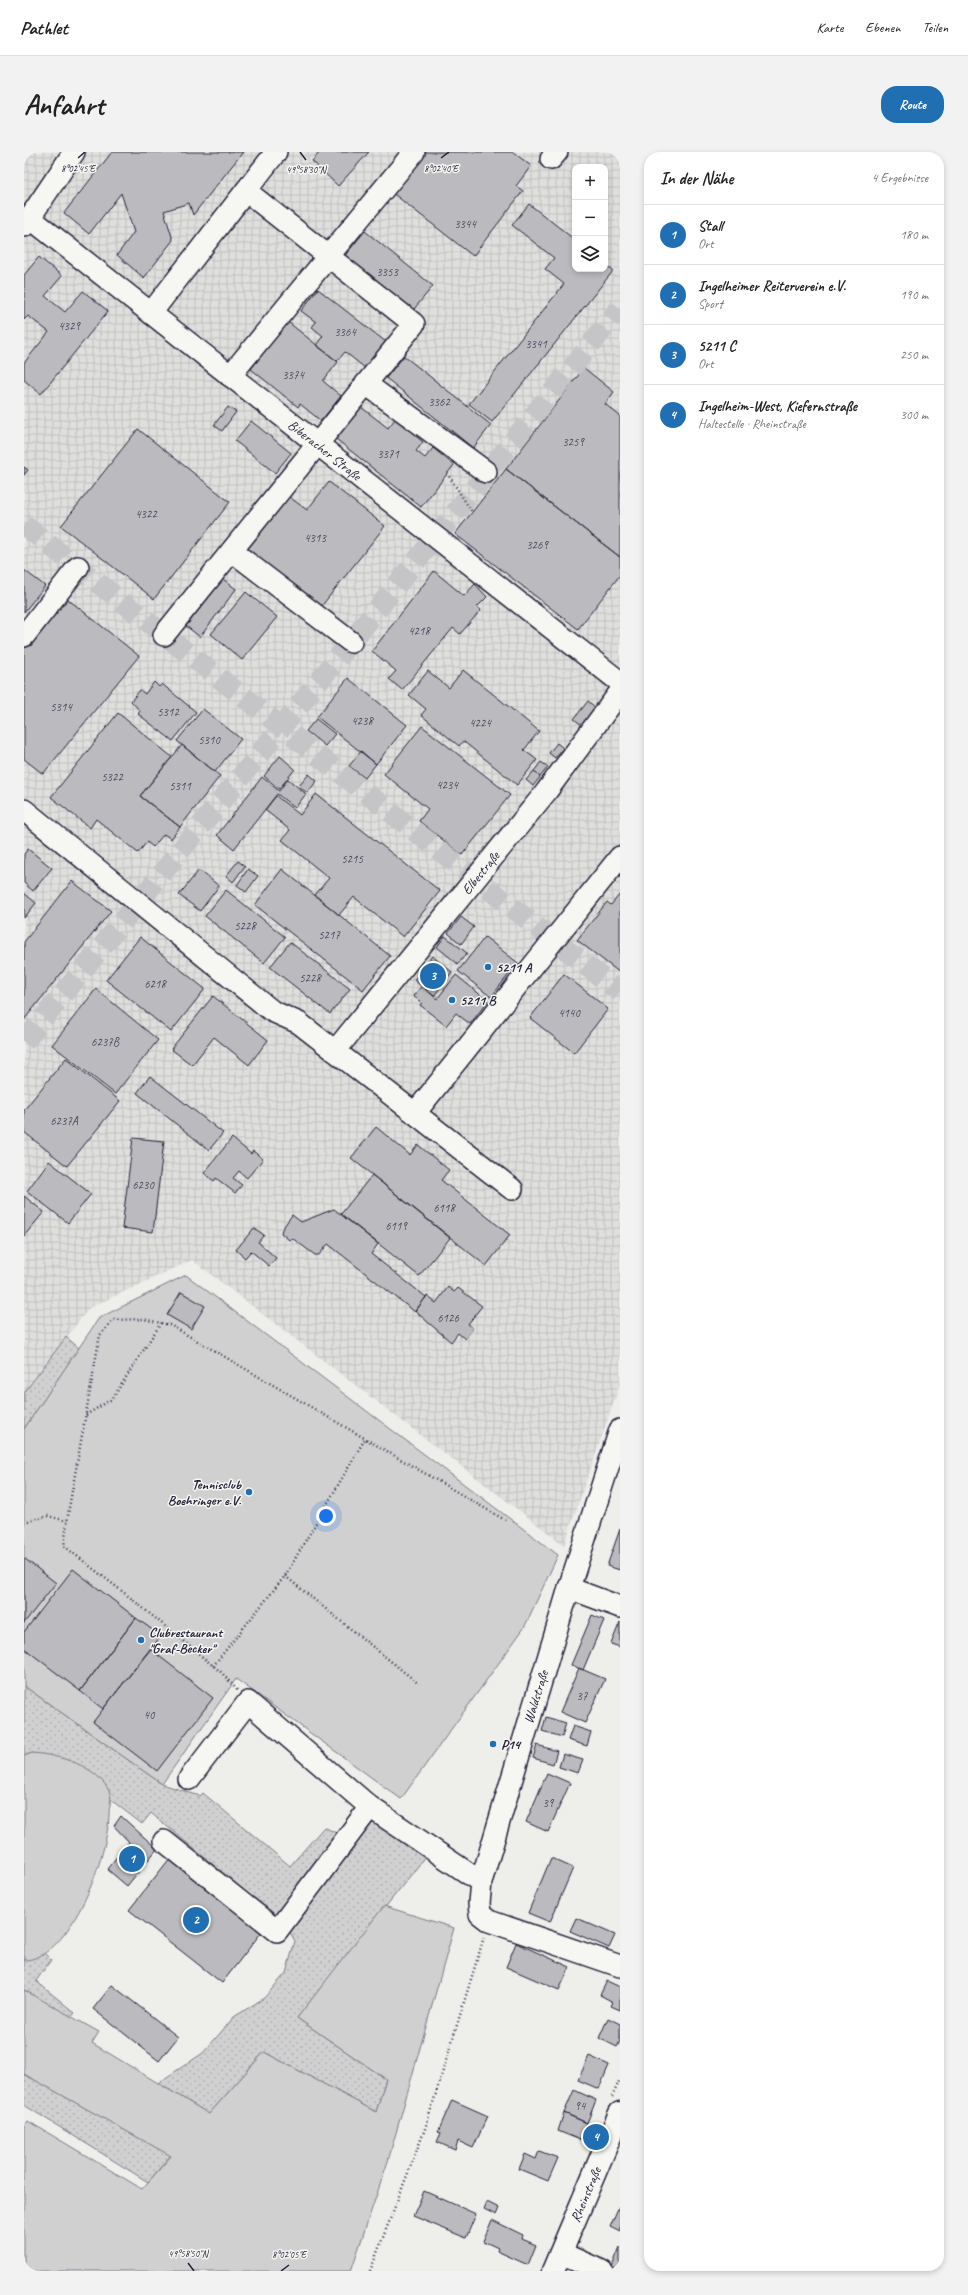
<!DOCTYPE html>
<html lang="de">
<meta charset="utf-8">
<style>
body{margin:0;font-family:Caveat,sans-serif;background:#f2f2f2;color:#222}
.controls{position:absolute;right:12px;top:12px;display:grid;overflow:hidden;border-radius:8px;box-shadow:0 2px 6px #0003}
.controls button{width:36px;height:36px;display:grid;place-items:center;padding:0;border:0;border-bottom:1px solid #e0e0e0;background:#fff;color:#222;font:20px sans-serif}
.you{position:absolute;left:302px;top:1364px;width:14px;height:14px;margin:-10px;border:3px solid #fff;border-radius:50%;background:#1a73e8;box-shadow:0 0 0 6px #1a73e833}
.badge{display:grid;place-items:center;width:26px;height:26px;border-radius:50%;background:#1f6fb2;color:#fff;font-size:13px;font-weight:700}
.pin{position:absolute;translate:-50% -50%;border:2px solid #fff;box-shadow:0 1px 4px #0006}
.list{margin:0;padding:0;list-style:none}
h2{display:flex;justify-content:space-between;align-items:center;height:52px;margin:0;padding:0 16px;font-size:17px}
h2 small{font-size:13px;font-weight:400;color:#767676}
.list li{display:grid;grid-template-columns:26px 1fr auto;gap:12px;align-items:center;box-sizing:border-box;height:60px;padding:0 16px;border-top:1px solid #e0e0e0}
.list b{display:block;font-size:15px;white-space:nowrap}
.list p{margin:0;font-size:13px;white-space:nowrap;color:#767676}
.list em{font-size:13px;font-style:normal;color:#767676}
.icon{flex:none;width:22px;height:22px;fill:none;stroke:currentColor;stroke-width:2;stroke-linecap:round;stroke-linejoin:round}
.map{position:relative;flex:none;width:596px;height:2119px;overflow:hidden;border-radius:16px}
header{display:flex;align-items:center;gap:24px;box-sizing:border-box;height:56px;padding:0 20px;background:#fff;border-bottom:1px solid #e0e0e0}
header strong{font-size:19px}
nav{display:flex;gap:22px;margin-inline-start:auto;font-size:14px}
.intro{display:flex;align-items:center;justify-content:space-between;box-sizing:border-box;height:96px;padding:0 24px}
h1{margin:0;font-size:28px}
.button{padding:10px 18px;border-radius:16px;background:#1f6fb2;color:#fff;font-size:14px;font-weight:700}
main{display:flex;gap:24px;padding:0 24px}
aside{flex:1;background:#fff;border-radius:16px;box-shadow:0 2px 6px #0003}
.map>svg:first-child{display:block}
</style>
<header>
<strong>Pathlet</strong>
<nav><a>Karte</a><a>Ebenen</a><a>Teilen</a></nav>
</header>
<div class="intro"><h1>Anfahrt</h1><a class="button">Route</a></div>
<main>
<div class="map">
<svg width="596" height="2119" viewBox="0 0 596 2119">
<defs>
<pattern id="industrial-grid" width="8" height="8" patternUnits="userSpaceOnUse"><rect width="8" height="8" fill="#dfdfde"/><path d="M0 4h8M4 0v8" fill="none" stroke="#bfbfbf"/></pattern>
<pattern id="grass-dots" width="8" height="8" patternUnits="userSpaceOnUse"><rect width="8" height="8" fill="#d0d0d1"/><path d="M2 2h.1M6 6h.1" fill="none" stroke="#b2b2b4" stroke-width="1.8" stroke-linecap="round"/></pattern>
</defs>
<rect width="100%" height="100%" fill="#eeeeeb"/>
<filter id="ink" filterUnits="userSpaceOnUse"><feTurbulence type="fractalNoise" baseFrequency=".025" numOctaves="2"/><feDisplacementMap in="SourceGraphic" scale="8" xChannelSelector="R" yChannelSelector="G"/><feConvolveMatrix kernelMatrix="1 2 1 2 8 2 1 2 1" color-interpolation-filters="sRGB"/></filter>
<g filter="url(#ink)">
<path fill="url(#industrial-grid)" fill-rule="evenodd" d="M 0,0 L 596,0 L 596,1232 L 540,1393 L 168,1108 L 65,1156 L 0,1241 ZM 551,15 L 581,15 L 581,117 L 551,117 Z"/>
<path fill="url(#grass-dots)" stroke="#797986" d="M 42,1185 L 55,1196 L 0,1277 L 0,1241 Z
M 0,1534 L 138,1632 L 176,1644 L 179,1641 L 266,1714 L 300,1675 L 316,1683 L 339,1656 L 402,1704 L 273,1866 L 362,1927 L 352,1960 L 240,1900 L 185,1962 L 134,1931 L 179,1901 L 210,1865 L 240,1846 L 262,1821 L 271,1789 L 262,1773 L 127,1661 L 118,1672 L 87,1648 L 80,1632 L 61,1616 L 8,1601 L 0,1604 Z
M 20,1801 L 27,1808 L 12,1829 L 51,1861 L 47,1865 L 0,1838 L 0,1808 Z
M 0,1922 L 147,2003 L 124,2030 L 0,1953 Z"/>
<path fill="#d0d0d1" stroke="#797986" d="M 162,1123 L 534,1403 L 500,1476 L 377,1647 L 212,1527 L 138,1632 L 0,1534 L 0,1277 L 75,1166 Z
M 8,1601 C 34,1603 74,1613 86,1641 C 88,1648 85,1655 85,1662 C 85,1700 47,1808 0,1808 L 0,1604 Z
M 360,1754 L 430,1776 L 364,2009 L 327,2119 L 0,2119 L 0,1974 L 4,1969 L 118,2037 L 147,2004 L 0,1922 L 0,1838 L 75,1880 L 68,1891 L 185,1962 L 240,1900 L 352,1960 L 362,1927 L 273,1866 Z"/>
<path fill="#bbbbbf" stroke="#22223b" d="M 88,0 L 219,0 L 169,63 L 165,51 L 140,59 L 149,88 L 120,126 L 93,103 L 110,80 L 97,41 L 65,82 L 40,61 Z
M 296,0 L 345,0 L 314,34 L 288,9 Z
M 396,0 L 489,0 L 507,14 L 492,34 L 499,39 L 449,104 L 366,39 Z
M 505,52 L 551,88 L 551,117 L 581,117 L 581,112 L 589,119 L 468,270 L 445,252 L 540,132 L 521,117 L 530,106 L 488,73 Z
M 341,79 L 409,134 L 386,162 L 318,107 Z
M 15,105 L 38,124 L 21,144 L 41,160 L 59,139 L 84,159 L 17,242 L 0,228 L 0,211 L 25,180 L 4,164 L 0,168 L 0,123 Z
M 294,137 L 362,190 L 341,216 L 321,200 L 313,209 L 292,193 L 299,184 L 288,175 L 292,170 L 277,159 Z
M 264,170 L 314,210 L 299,229 L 317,244 L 297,269 L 276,252 L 274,255 L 227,217 Z
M 380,204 L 467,273 L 449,296 L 362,226 Z
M 560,216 L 590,240 L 581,252 L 596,264 L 596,405 L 482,317 Z
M 204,255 L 212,260 L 198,279 L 190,273 Z
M 337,255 L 364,276 L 371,267 L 399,290 L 392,299 L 401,306 L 409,296 L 430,313 L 397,355 L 312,287 Z
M 227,269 L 267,301 L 251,321 L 211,289 Z
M 114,277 L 206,350 L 130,447 L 37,374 Z
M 0,315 L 4,318 L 0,323 Z
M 482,317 L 596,405 L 596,423 L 554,477 L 431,382 Z
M 305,330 L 361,374 L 296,456 L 221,398 L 264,344 L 283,358 Z
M 0,418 L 21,434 L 0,460 Z
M 410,419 L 440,444 L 451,432 L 463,445 L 453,455 L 457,458 L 436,482 L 429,476 L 378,538 L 365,527 L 372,519 L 348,499 Z
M 199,427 L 212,437 L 176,485 L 162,474 Z
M 222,440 L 253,465 L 218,508 L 187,482 Z
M 40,444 L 115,504 L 19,622 L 0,607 L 0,494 Z
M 439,518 L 515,579 L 500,598 L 513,608 L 493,633 L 439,589 L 435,594 L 397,563 L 402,557 L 385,543 L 404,519 L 425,536 Z
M 324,526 L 383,573 L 352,612 L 293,565 Z
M 130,530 L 135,535 L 138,532 L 172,560 L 149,589 L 114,562 L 116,559 L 107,549 L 116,538 L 121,542 Z
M 564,549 L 572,556 L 558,573 L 550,567 Z
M 179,557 L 217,587 L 191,620 L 153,589 Z
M 94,561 L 148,605 L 116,644 L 156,675 L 147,687 L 140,682 L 129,695 L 123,690 L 114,701 L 72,667 L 66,676 L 27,645 Z
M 292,567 L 311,582 L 301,594 L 282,579 Z
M 398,574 L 486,643 L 438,703 L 395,669 L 404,657 L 360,622 Z
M 533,591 L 539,596 L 531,606 L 525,601 Z
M 158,593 L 196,624 L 156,675 L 116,644 Z
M 337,599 L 352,612 L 341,626 L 325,614 Z
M 256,604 L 271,617 L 255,637 L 240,624 Z
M 517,610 L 524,615 L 516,625 L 510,619 Z
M 510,619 L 516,625 L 509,634 L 502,628 Z
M 285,622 L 293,629 L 283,641 L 275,634 Z
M 238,625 L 255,639 L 264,627 L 282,642 L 271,656 L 253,642 L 210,697 L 193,683 Z
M 292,642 L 416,739 L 379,785 L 330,745 L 315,763 L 291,743 L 305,726 L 258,688 L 266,678 L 241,658 L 252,644 L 276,663 Z
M 4,697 L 28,716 L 9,739 L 0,731 L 0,702 Z
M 214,709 L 221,714 L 209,730 L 202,724 Z
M 224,717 L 234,724 L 222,740 L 213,733 Z
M 258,717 L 366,804 L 339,838 L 231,753 Z
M 175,718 L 195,734 L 176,759 L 155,743 Z
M 48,729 L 87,759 L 0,868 L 0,790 Z
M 202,738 L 261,785 L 240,811 L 181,764 Z
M 0,741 L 12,751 L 0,766 Z
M 596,742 L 596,821 L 553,788 L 583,750 L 587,753 Z
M 437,765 L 450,775 L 437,792 L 424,781 Z
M 421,784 L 443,801 L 434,812 L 413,795 Z
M 116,785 L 181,837 L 147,880 L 82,828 Z
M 461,785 L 494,811 L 467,845 L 434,819 Z
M 266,790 L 326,837 L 306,862 L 246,815 Z
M 408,804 L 428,820 L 410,844 L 390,828 Z
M 540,822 L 584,857 L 550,901 L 506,866 Z
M 432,823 L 464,849 L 446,872 L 432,861 L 422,874 L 396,853 L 398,851 L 389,844 L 398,834 L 413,847 Z
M 72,837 L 134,888 L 91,942 L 28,893 Z
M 189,844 L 244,888 L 225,913 L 190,885 L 168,913 L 147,897 Z
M 42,906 L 96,949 L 43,1014 L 0,980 L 0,958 Z
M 126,924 L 199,981 L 185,998 L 113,941 Z
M 352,975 L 386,1003 L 394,993 L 425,1018 L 417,1028 L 486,1083 L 462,1114 L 327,1006 Z
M 109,986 L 140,989 L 129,1080 L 98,1076 Z
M 208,986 L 227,1002 L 229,999 L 239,1007 L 223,1026 L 215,1019 L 209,1026 L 218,1033 L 211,1041 L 192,1026 L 190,1029 L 180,1021 Z
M 25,1009 L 67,1042 L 44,1071 L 3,1039 Z
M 348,1023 L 426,1086 L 395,1124 L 317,1062 Z
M 0,1044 L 20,1060 L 0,1084 Z
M 310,1057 L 354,1092 L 347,1102 L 402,1145 L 391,1160 L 304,1092 L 295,1103 L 291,1103 L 268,1086 L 265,1088 L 257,1081 L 258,1077 L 268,1063 L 277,1070 Z
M 230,1076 L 240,1083 L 234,1090 L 252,1106 L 245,1114 L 227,1099 L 221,1106 L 212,1098 Z
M 424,1135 L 430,1140 L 434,1136 L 458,1154 L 444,1172 L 449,1176 L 441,1187 L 434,1181 L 427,1190 L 391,1159 L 403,1144 L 412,1151 Z
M 157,1140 L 181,1154 L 167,1177 L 143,1163 Z
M 596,1377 L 596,1418 L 583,1414 Z
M 0,1406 L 32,1431 L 0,1471 Z
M 49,1417 L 112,1466 L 56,1539 L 0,1496 L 0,1480 Z
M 568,1463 L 580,1468 L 559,1518 L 547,1513 Z
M 112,1466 L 137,1484 L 79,1557 L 56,1539 Z
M 596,1470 L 596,1495 L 587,1492 Z
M 126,1497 L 189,1546 L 133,1619 L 69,1570 Z
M 555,1516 L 581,1527 L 561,1571 L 536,1560 Z
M 522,1565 L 542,1571 L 538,1585 L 518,1579 Z
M 549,1574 L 567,1580 L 563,1594 L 544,1588 Z
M 513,1593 L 533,1599 L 529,1612 L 509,1606 Z
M 539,1602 L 559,1608 L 554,1621 L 535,1615 Z
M 523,1621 L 546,1631 L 524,1680 L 502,1670 Z
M 97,1664 L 133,1697 L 103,1734 L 83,1717 L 105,1690 L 90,1674 Z
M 147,1705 L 240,1777 L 198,1831 L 105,1758 Z
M 527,1706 L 549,1716 L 526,1770 L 504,1761 Z
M 552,1766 L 591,1783 L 585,1796 L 546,1779 Z
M 492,1791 L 546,1815 L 535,1838 L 482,1815 Z
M 583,1829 L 596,1835 L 596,1858 L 587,1854 L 589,1850 L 576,1843 Z
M 88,1833 L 154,1885 L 135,1909 L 69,1857 Z
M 584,1866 L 596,1872 L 596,1889 L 593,1895 L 575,1886 Z
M 565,1904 L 585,1913 L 575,1937 L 554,1928 Z
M 550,1938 L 572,1948 L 563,1971 L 540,1961 Z
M 428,1948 L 464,1964 L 449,1996 L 434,1989 L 431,1998 L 413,1990 L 417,1981 L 414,1980 Z
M 540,1961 L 563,1971 L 556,1988 L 534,1979 Z
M 515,1999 L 534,2006 L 524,2029 L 495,2017 L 501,2002 L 512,2007 Z
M 400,2039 L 452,2062 L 442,2086 L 389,2064 Z
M 463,2050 L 475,2056 L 472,2063 L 460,2057 Z
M 595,2054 L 596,2055 L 596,2080 L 586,2075 Z
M 468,2068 L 499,2083 L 498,2087 L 512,2093 L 504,2113 L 473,2099 L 474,2096 L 459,2089 Z
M 596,2095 L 596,2119 L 592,2119 L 587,2117 Z"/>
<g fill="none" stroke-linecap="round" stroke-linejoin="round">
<path stroke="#c5c5c8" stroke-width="21" stroke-dasharray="21 10" stroke-linecap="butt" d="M 0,373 L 596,840
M 0,890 L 327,490 L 596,156"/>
<defs>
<g id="minor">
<path d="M 527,7 L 533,0"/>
<path id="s1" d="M 6,66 L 596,530"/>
<path d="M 0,74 L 50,0"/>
<path d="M 127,161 L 252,0"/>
<path d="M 206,224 L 390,0"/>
<path d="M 342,232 L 462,320"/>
<path d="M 208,399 L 327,490"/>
<path d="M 140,483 L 390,172 L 222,39"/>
<path d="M 0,484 L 54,415"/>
<path d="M 0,658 L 248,859 L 275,871 L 488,1037"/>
<path id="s2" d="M 311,899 L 522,640 L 596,540"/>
<path d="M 391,961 L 596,705"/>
<path d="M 596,1278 L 545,1436 L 457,1730 L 455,1751 L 456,1762 L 465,1769 L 596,1814"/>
<path d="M 545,1436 L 596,1455"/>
<path d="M 165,1627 L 224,1550 L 346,1655 L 457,1730"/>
<path d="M 140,1689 L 253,1779 L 346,1655"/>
<path d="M 537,2101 L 578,2119"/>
</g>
<g id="major">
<path id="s3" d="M 529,2119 L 596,1961"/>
</g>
</defs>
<use href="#minor" stroke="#22223b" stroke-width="24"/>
<use href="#major" stroke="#22223b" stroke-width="25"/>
<path stroke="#22223b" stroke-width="2.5" stroke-dasharray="1 3" stroke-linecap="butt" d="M 62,1263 L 88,1247 L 137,1171
M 0,1370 L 24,1364 L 43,1369
M 261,1424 L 395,1532
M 189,1514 L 261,1424 L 341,1287
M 213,1538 L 198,1521 L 108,1447 L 40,1394 L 45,1356 L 76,1183 L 89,1168 L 119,1167 L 146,1173 L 481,1368
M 588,1945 L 596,1927
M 346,2119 L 401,1977 L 460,1785"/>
<use href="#minor" stroke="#f6f6f2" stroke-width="21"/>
<use href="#major" stroke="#f6f6f2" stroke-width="22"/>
<path stroke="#22223b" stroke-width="2.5" stroke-dasharray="1 3" stroke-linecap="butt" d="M 423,321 L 448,360"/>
</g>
</g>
<path fill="none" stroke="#22223b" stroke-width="1.5" d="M 276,0 L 282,8M 54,6 L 61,0M 417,6 L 425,0M 164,2111 L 170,2119M 257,2119 L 265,2113"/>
<g fill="#1f6fb2" stroke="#f6f6f2" stroke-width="1.5">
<circle cx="464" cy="815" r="4"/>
<circle cx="428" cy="848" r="4"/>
<circle cx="225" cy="1340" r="4"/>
<circle cx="117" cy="1488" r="4"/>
<circle cx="469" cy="1592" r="4"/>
</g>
<g text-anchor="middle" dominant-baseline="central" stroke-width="3" stroke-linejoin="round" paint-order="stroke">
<g font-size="12" fill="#48485c">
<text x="441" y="72">3344</text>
<text x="363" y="120">3353</text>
<text x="45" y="174">4329</text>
<text x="321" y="180">3364</text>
<text x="512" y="192">3341</text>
<text x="269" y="223">3374</text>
<text x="415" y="250">3362</text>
<text x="549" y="290">3259</text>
<text x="364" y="302">3371</text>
<text x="122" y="362">4322</text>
<text x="291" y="386">4313</text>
<text x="513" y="393">3269</text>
<text x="395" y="479">4218</text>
<text x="37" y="555">5314</text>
<text x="144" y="560">5312</text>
<text x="338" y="569">4238</text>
<text x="456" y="571">4224</text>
<text x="185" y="588">5310</text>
<text x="88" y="625">5322</text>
<text x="423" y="633">4234</text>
<text x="156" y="634">5311</text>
<text x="328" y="707">5215</text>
<text x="221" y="774">5228</text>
<text x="305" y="783">5217</text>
<text x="286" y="826">5228</text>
<text x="131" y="832">6218</text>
<text x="545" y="861">4140</text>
<text x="81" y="890">6237B</text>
<text x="40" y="969">6237A</text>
<text x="119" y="1033">6230</text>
<text x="420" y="1056">6118</text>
<text x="372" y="1074">6119</text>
<text x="424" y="1166">6126</text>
<text x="558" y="1544">37</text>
<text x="125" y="1563">40</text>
<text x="524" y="1651">39</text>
<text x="556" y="1954">94</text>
</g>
<g font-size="14" fill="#22223b" stroke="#f6f6f2">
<text stroke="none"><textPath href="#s1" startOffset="375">Biberacher Straße</textPath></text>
<text stroke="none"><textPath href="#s2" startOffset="230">Elbestraße</textPath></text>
<text transform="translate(512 1545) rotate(-73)">Waldstraße</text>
<text stroke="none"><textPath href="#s3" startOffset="83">Rheinstraße</textPath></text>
</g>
<g font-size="14" font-weight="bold" fill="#22223b" stroke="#f6f6f2" text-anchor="start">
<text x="472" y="815">5211 A</text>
<text x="436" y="848">5211 B</text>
<text x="217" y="1332" text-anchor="end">Tennisclub<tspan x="217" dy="16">Boehringer e.V.</tspan></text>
<text x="125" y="1480">Clubrestaurant<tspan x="125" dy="16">"Graf-Becker"</tspan></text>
<text x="477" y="1592">P14</text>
</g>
</g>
<g font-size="10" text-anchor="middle" fill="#22223b" stroke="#f6f6f2" stroke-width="3" stroke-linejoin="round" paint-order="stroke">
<text x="54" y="20">8°02'45"E</text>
<text x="417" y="20">8°02'40"E</text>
<text x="282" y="21">49°58'30"N</text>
<text x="164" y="2105">49°58'50"N</text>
<text x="265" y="2106">8°02'05"E</text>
</g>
</svg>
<div class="controls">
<button>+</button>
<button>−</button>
<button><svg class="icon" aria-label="layers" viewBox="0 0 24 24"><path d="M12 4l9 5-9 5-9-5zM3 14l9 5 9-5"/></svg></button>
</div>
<div class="you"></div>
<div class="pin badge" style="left:108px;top:1707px">1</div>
<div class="pin badge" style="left:172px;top:1768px">2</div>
<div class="pin badge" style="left:409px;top:824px">3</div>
<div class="pin badge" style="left:572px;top:1985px">4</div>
</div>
<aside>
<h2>In der Nähe<small>4 Ergebnisse</small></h2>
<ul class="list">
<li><span class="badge">1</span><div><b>Stall</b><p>Ort</p></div><em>180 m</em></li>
<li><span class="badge">2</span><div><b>Ingelheimer Reiterverein e.V.</b><p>Sport</p></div><em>190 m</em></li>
<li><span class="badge">3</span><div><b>5211 C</b><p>Ort</p></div><em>250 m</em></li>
<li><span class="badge">4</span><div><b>Ingelheim-West, Kiefernstraße</b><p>Haltestelle · Rheinstraße</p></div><em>300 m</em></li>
</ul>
</aside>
</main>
